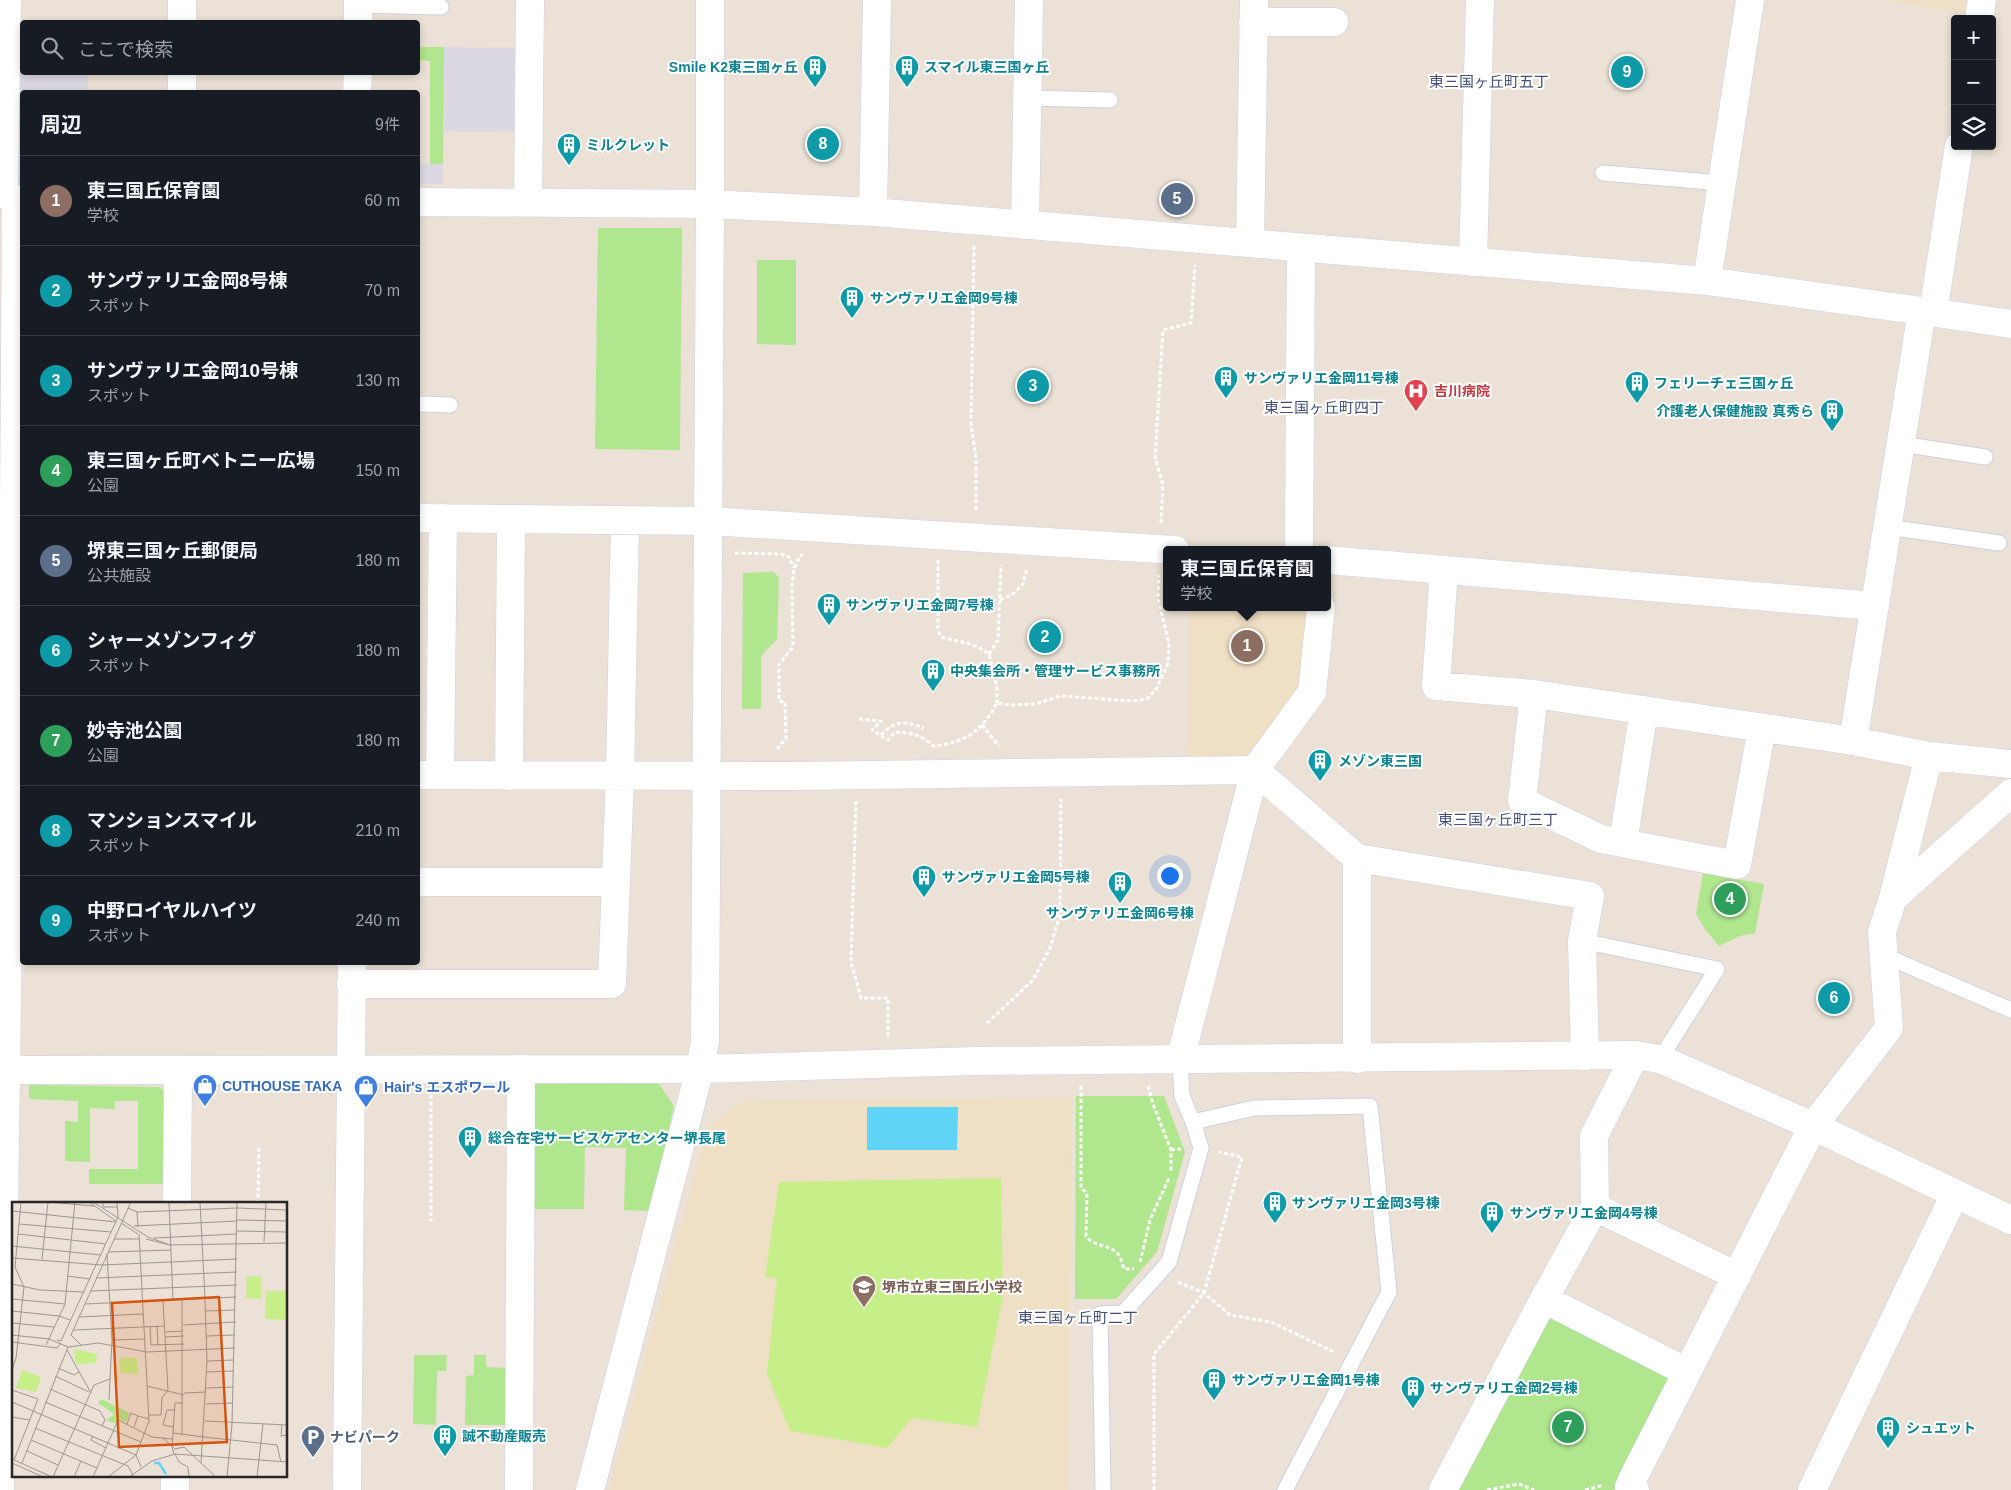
<!DOCTYPE html>
<html lang="ja">
<meta charset="utf-8">
<style>
body{margin:0;font-family:Arial,"Noto Sans JP",sans-serif;background:#20242c;color:#f1f3f6}
.controls{position:absolute;right:15px;top:15px;display:grid;overflow:hidden;border-radius:5px;box-shadow:0 2px 8px #0003}
.controls button{width:45px;height:45px;display:grid;place-items:center;padding:0;border:0;border-bottom:1px solid #363941;background:#171b24;color:#f1f3f6;font:25px sans-serif}
.you{position:absolute;left:1169px;top:875px;width:18px;height:18px;margin:-12px;border:4px solid #fff;border-radius:50%;background:#1a73e8;box-shadow:0 0 0 8px #1a73e833}
.badge{display:grid;place-items:center;width:32px;height:32px;border-radius:50%;background:#8c9099;color:#fff;font-size:16px;font-weight:700}
.pin{position:absolute;translate:-50% -50%;border:2px solid #fff;box-shadow:0 1px 5px #0006}
.popup{position:absolute;left:1163px;top:546px;width:168px;height:65px;box-sizing:border-box;display:grid;place-content:center;border-radius:5px;background:#171b24;filter:drop-shadow(0 1px 4px #0005);font-size:16px;white-space:nowrap;color:#9ea1a6}
.popup b{font-size:19px;color:#f1f3f6}
.popup::after{content:'';position:absolute;left:50%;top:100%;margin-left:-10px;border:10px solid transparent;border-top-color:#171b24}
.list{margin:0;padding:0;list-style:none}
h2{display:flex;justify-content:space-between;align-items:center;height:65px;margin:0;padding:0 20px;font-size:21px}
h2 small{font-size:16px;font-weight:400;color:#9ea1a6}
.list li{display:grid;grid-template-columns:32px 1fr auto;gap:15px;align-items:center;box-sizing:border-box;height:90px;padding:0 20px;border-top:1px solid #363941}
.list b{display:block;font-size:19px;white-space:nowrap}
.list p{margin:0;font-size:16px;white-space:nowrap;color:#9ea1a6}
.list em{font-size:16px;font-style:normal;color:#9ea1a6}
.icon{flex:none;width:28px;height:28px;fill:none;stroke:currentColor;stroke-width:2;stroke-linecap:round;stroke-linejoin:round}
.map{position:relative;flex:none;width:2011px;height:1490px;overflow:hidden}
.search{position:absolute;background:#171b24;box-shadow:0 2px 8px #0003;left:20px;top:20px;width:400px;height:55px;display:flex;align-items:center;gap:12px;box-sizing:border-box;padding:0 18px;border-radius:5px;color:#9ea1a6;font-size:19px}
.panel{position:absolute;background:#171b24;box-shadow:0 2px 8px #0003;left:20px;top:90px;width:400px;height:875px;border-radius:5px}
.map>svg:first-child{display:block}
</style>
<div class="map">
<svg width="2011" height="1490" viewBox="0 0 2011 1490">
<rect width="100%" height="100%" fill="#ebe1d6"/>
<path fill="#dbd8e2" d="M 444,47 L 521,48 L 520,132 L 444,131 Z
M 16,54 L 22,54 L 22,72 L 88,73 L 88,92 L 22,92 L 22,115 L 15,115 Z
M 418,164 L 443,164 L 443,184 L 418,184 Z"/>
<path fill="#efdfc4" d="M 1883,0 L 1972,0 L 1970,14 Z
M 1189,607 L 1307,607 L 1303,673 L 1298,686 L 1255,753 L 1242,759 L 1188,760 Z
M 1072,1098 L 1068,1490 L 609,1490 L 708,1126 L 744,1101 Z"/>
<path fill="#afe68e" d="M 418,47 L 444,47 L 443,164 L 430,164 L 430,61 L 418,60 Z
M 598,228 L 682,228 L 680,450 L 595,449 Z
M 757,260 L 796,260 L 796,345 L 757,344 Z
M 774,572 L 779,578 L 777,639 L 761,656 L 761,709 L 742,709 L 743,573 Z
M 1703,873 L 1764,884 L 1755,933 L 1740,936 L 1719,946 L 1705,929 L 1696,914 Z
M 657,1081 L 674,1106 L 651,1211 L 624,1210 L 626,1148 L 585,1147 L 584,1209 L 530,1209 L 529,1089 L 535,1082 Z
M 29,1085 L 160,1087 L 169,1097 L 168,1184 L 89,1184 L 89,1169 L 138,1169 L 138,1101 L 115,1101 L 115,1109 L 90,1108 L 90,1162 L 65,1161 L 65,1121 L 78,1122 L 78,1101 L 29,1099 Z
M 1076,1096 L 1164,1096 L 1185,1152 L 1157,1252 L 1116,1299 L 1075,1299 Z
M 1555,1316 L 1665,1371 L 1669,1385 L 1616,1490 L 1456,1490 L 1542,1320 Z
M 414,1355 L 447,1355 L 446,1371 L 437,1371 L 436,1425 L 413,1424 Z
M 474,1355 L 486,1355 L 486,1367 L 510,1368 L 509,1425 L 465,1425 L 466,1376 L 474,1375 Z"/>
<path fill="#c7ef89" d="M 1001,1178 L 1003,1296 L 977,1427 L 912,1418 L 887,1448 L 790,1431 L 767,1374 L 777,1278 L 765,1277 L 779,1182 Z"/>
<path fill="#60d4f6" d="M 867,1107 L 958,1107 L 957,1150 L 867,1150 Z"/>
<g fill="none" stroke-linecap="round" stroke-linejoin="round">
<defs>
<path id="lane" d="M 358,5 L 441,7
M 1027,98 L 1110,100
M 1603,173 L 1722,183
M 418,404 L 450,405
M 1901,444 L 1985,457
M 1888,527 L 1999,543
M 1582,941 L 1717,969 L 1660,1059
M 1883,955 L 2011,1010
M 1180,1060 L 1182,1096 L 1193,1122
M 1103,1490 L 1100,1314 L 1123,1313 L 1169,1262 L 1201,1148 L 1193,1122 L 1254,1108 L 1370,1106 L 1389,1292 L 1285,1490"/>
<path id="street" d="M 182,0 L 182,22
M 710,0 L 710,204
M 1979,19 L 1982,0
M 358,22 L 358,0
M 1253,22 L 1334,22
M 182,72 L 182,92
M 357,92 L 358,72
M 0,193 L 16,199 L 14,513 L 0,1490
M 4,193 L 7,0
M 528,202 L 530,0
M 873,212 L 877,0
M 1025,225 L 1029,0
M 1250,243 L 1254,0
M 1473,262 L 1480,0
M 1707,281 L 1750,0
M 1922,311 L 2011,324
M 1933,313 L 1959,146
M 418,518 L 709,521 L 1175,550
M 1299,550 L 1301,248
M 1327,560 L 1875,606
M 1444,570 L 1436,686 L 1534,694 L 1853,741 L 1929,756 L 2011,764
M 1534,694 L 1522,801 L 1601,839 L 1737,865 L 1762,728
M 418,775 L 793,776 L 1255,770 L 1357,858 L 1590,896 L 1582,941 L 1585,1056
M 440,775 L 443,518
M 509,776 L 511,519
M 1623,843 L 1644,710
M 418,882 L 616,882
M 1893,898 L 2011,793
M 351,984 L 612,984 L 620,776 L 625,520
M 1635,1055 L 1594,1136 L 1595,1207 L 1737,1276
M 1357,1059 L 1357,858
M 1180,1060 L 1255,770 L 1312,692 L 1321,607
M 177,1204 L 178,1070
M 1595,1207 L 1544,1299 L 1687,1372
M 175,1490 L 175,1476
M 347,1490 L 352,962
M 519,1490 L 521,1069
M 590,1490 L 700,1069
M 1443,1490 L 1544,1299
M 1635,1490 L 1629,1487 L 1635,1474 L 1813,1126 L 1889,1028 L 1882,932 L 1893,898 L 1929,756
M 1812,1490 L 1955,1194"/>
<path id="secondary" d="M 16,199 L 22,199
M 418,202 L 710,204 L 873,212 L 1707,281 L 1922,311 L 1853,741
M 700,1069 L 705,1041 L 710,204
M 5,1070 L 700,1069 L 976,1061 L 1635,1055 L 1660,1059 L 1813,1126 L 2011,1220"/>
</defs>
<use href="#lane" stroke="#ccd1e2" stroke-width="17"/>
<use href="#street" stroke="#ccd1e2" stroke-width="29"/>
<use href="#secondary" stroke="#ccd1e2" stroke-width="29"/>
<path stroke="#fff" stroke-width="3" stroke-dasharray="4 2.5" stroke-linecap="butt" d="M 974,246 L 971,423 L 976,459 L 976,512
M 1161,523 L 1163,485 L 1155,457 L 1163,330 L 1191,323 L 1195,265
M 735,553 L 781,554 L 789,557 L 794,568
M 938,560 L 938,630 L 941,637 C 959,642 974,642 989,654 L 997,688 L 997,703
M 1000,600 L 1013,594 L 1023,584 L 1027,568
M 989,654 L 998,640 L 1001,565
M 859,719 L 881,721 L 872,730 L 888,740 L 895,732 C 911,733 921,734 933,746 C 965,743 982,731 997,703 L 1010,705 L 1034,704 L 1061,696 L 1133,701 L 1147,699 L 1157,688 L 1168,663 L 1169,644 L 1158,598 L 1159,575
M 982,725 L 999,746
M 881,735 C 895,720 905,721 924,728
M 777,749 L 786,738 L 785,702 L 779,701 L 779,664 L 793,647 L 792,585 L 794,569 L 800,556 L 803,555
M 856,801 L 851,962 L 861,998 L 888,998 L 888,1039
M 987,1023 L 1033,980 L 1050,948 L 1060,915 L 1061,799
M 1081,1086 L 1081,1188 L 1087,1193 L 1086,1236 C 1093,1247 1110,1244 1118,1254 C 1121,1257 1122,1264 1124,1269 L 1134,1269
M 1148,1086 L 1153,1104 L 1171,1150 L 1171,1173
M 431,1095 L 431,1221
M 1171,1150 L 1181,1149
M 258,1204 L 259,1145
M 1140,1262 L 1150,1220 L 1169,1178
M 1178,1282 L 1204,1293 L 1230,1315 L 1271,1322 L 1334,1352
M 1154,1490 L 1154,1354 L 1204,1293 L 1242,1157 L 1219,1152
M 1487,1490 L 1519,1484 L 1534,1490
M 1585,1490 L 1603,1485"/>
<use href="#lane" stroke="#fff" stroke-width="15"/>
<use href="#street" stroke="#fff" stroke-width="28"/>
<use href="#secondary" stroke="#fff" stroke-width="28"/>
</g>
<defs>
<symbol id="building-pin" viewBox="-11 -11 22 30"><path d="M0 17L-7.5 6A9.5 9.5 0 1 1 7.5 6Z" fill="#0f9aa8" stroke="#fff"/><path d="M-4-6H4V6H1V3H-1V6H-4ZM-2.5-4.3h1.7v1.8h-1.7ZM.8-4.3h1.7v1.8H.8ZM-2.5-1h1.7V.8h-1.7ZM.8-1h1.7V.8H.8Z" fill="#fff"/></symbol>
<symbol id="hospital-pin" viewBox="-11 -11 22 30"><path d="M0 17L-7.5 6A9.5 9.5 0 1 1 7.5 6Z" fill="#e0444e" stroke="#fff"/><path d="M-5-5h3v3.5h4V-5h3V5h-3V1.5h-4V5h-3Z" fill="#fff"/></symbol>
<symbol id="shop-pin" viewBox="-11 -11 22 30"><path d="M0 17L-7.5 6A9.5 9.5 0 1 1 7.5 6Z" fill="#3f7fe0" stroke="#fff"/><path d="M-5-2.5h2.3a2.7 3.5 0 0 1 5.4 0H5L5.5 6h-11ZM-1.5-2.5h3a1.5 2.3 0 0 0-3 0Z" fill="#fff"/></symbol>
<symbol id="school-pin" viewBox="-11 -11 22 30"><path d="M0 17L-7.5 6A9.5 9.5 0 1 1 7.5 6Z" fill="#8d6e63" stroke="#fff"/><path d="M0-5L7-2L0 1L-7-2ZM-4 1L0 2.5L4 1V4Q0 6-4 4Z" fill="#fff"/></symbol>
<symbol id="parking-pin" viewBox="-11 -11 22 30"><path d="M0 17L-7.5 6A9.5 9.5 0 1 1 7.5 6Z" fill="#5c6f8a" stroke="#fff"/><path d="M-3.5-5.5H1a3.5 3.5 0 0 1 0 7H-1V5.5H-3.5ZM-1-3.4V-.6H.8a1.4 1.4 0 0 0 0-2.8Z" fill="#fff"/></symbol>
</defs>
<g fill-rule="evenodd">
<use href="#building-pin" x="801" y="53" width="28" height="38"/>
<use href="#building-pin" x="893" y="53" width="28" height="38"/>
<use href="#building-pin" x="555" y="131" width="28" height="38"/>
<use href="#building-pin" x="838" y="284" width="28" height="38"/>
<use href="#building-pin" x="1212" y="364" width="28" height="38"/>
<use href="#building-pin" x="1623" y="369" width="28" height="38"/>
<use href="#hospital-pin" x="1402" y="377" width="28" height="38"/>
<use href="#building-pin" x="1818" y="397" width="28" height="38"/>
<use href="#building-pin" x="815" y="591" width="28" height="38"/>
<use href="#building-pin" x="919" y="657" width="28" height="38"/>
<use href="#building-pin" x="1306" y="747" width="28" height="38"/>
<use href="#building-pin" x="910" y="863" width="28" height="38"/>
<use href="#building-pin" x="1106" y="869" width="28" height="38"/>
<use href="#shop-pin" x="191" y="1072" width="28" height="38"/>
<use href="#shop-pin" x="352" y="1073" width="28" height="38"/>
<use href="#building-pin" x="456" y="1124" width="28" height="38"/>
<use href="#building-pin" x="1261" y="1189" width="28" height="38"/>
<use href="#building-pin" x="1478" y="1199" width="28" height="38"/>
<use href="#school-pin" x="850" y="1273" width="28" height="38"/>
<use href="#building-pin" x="1200" y="1366" width="28" height="38"/>
<use href="#building-pin" x="1399" y="1374" width="28" height="38"/>
<use href="#building-pin" x="1874" y="1414" width="28" height="38"/>
<use href="#building-pin" x="431" y="1422" width="28" height="38"/>
<use href="#parking-pin" x="299" y="1423" width="28" height="38"/>
</g>
<g text-anchor="middle" dominant-baseline="central" stroke-width="4" stroke-linejoin="round" paint-order="stroke">
<g font-size="14" font-weight="bold" fill="#0d838f" stroke="#fff" text-anchor="start">
<text x="798" y="67" text-anchor="end">Smile K2東三国ヶ丘</text>
<text x="924" y="67">スマイル東三国ヶ丘</text>
<text x="586" y="145">ミルクレット</text>
<text x="870" y="298">サンヴァリエ金岡9号棟</text>
<text x="1244" y="378">サンヴァリエ金岡11号棟</text>
<text x="1654" y="383">フェリーチェ三国ヶ丘</text>
<text x="1814" y="411" text-anchor="end">介護老人保健施設 真秀ら</text>
<text x="846" y="605">サンヴァリエ金岡7号棟</text>
<text x="950" y="671">中央集会所・管理サービス事務所</text>
<text x="1338" y="761">メゾン東三国</text>
<text x="942" y="877">サンヴァリエ金岡5号棟</text>
<text x="1120" y="913" text-anchor="middle">サンヴァリエ金岡6号棟</text>
<text x="488" y="1138">総合在宅サービスケアセンター堺長尾</text>
<text x="1292" y="1203">サンヴァリエ金岡3号棟</text>
<text x="1510" y="1213">サンヴァリエ金岡4号棟</text>
<text x="1232" y="1380">サンヴァリエ金岡1号棟</text>
<text x="1430" y="1388">サンヴァリエ金岡2号棟</text>
<text x="1906" y="1428">シュエット</text>
<text x="462" y="1436">誠不動産販売</text>
</g>
<g font-size="14" font-weight="bold" fill="#be3a42" stroke="#fff" text-anchor="start">
<text x="1434" y="391">吉川病院</text>
</g>
<g font-size="14" font-weight="bold" fill="#366cbe" stroke="#fff" text-anchor="start">
<text x="222" y="1086">CUTHOUSE TAKA</text>
<text x="384" y="1087">Hair's エスポワール</text>
</g>
<g font-size="14" font-weight="bold" fill="#785e54" stroke="#fff" text-anchor="start">
<text x="882" y="1287">堺市立東三国丘小学校</text>
</g>
<g font-size="14" font-weight="bold" fill="#4e5e75" stroke="#fff" text-anchor="start">
<text x="330" y="1437">ナビパーク</text>
</g>
<g font-size="15" fill="#455079" stroke="#fff">
<text x="1489" y="81">東三国ヶ丘町五丁</text>
<text x="1324" y="407">東三国ヶ丘町四丁</text>
<text x="1498" y="819">東三国ヶ丘町三丁</text>
<text x="1078" y="1317">東三国ヶ丘町二丁</text>
</g>
</g>
<g transform="translate(12 1202)">
<rect width="275" height="275" fill="#ebe1d6"/>
<path d="M 89,197 L 118,211 L 114,220 L 106,217 L 104,221 L 94,219 L 102,212 L 86,201 Z" fill="#afe68e"/>
<path d="M 235,74 L 249,75 L 249,97 L 234,96 ZM 254,89 L 275,89 L 275,118 L 253,117 ZM 62,147 L 85,152 L 84,161 L 64,162 ZM 111,156 L 125,156 L 126,172 L 108,171 L 107,157 ZM 10,168 L 29,175 L 24,190 L 4,186 Z" fill="#c7ef89"/>
<path fill="none" stroke="#60d4f6" stroke-width="2.5" d="M 142,261 L 147,261 L 154,272"/>
<path fill="none" stroke="#9d9790" stroke-width="1" d="M 36,0 L 82,4M 77,0 L 104,19M 81,0 L 136,35 L 158,43 L 275,41M 91,0 L 91,5 L 105,5M 157,0 L 161,99M 188,0 L 193,96M 116,6 L 125,10 L 225,6 L 275,8M 0,9 L 104,20M 125,10 L 126,25M 225,18 L 275,19M 109,21 L 126,32M 7,22 L 99,30M 122,24 L 225,19M 225,29 L 275,30M 6,32 L 94,42M 142,36 L 225,32M 102,37 L 127,37M 134,37 L 158,43M 252,40 L 254,0M 0,44 L 89,53M 96,50 L 159,48M 0,56 L 90,63 L 225,57M 30,57 L 36,0M 55,74 L 78,77M 84,76 L 225,70M 0,82 L 28,88 L 72,90M 79,89 L 225,83M 0,97 L 53,102M 170,98 L 170,232M 73,102 L 224,95M 0,109 L 47,114 L 58,118M 193,109 L 223,108M 67,115 L 131,112M 0,121 L 42,125M 171,123 L 224,120M 138,124 L 139,143 L 172,142M 145,124 L 146,143M 62,128 L 153,124M 153,130 L 171,129M 0,133 L 37,137 L 56,145 L 86,141 L 135,150 L 223,146M 194,134 L 223,133M 153,135 L 172,134M 45,138 L 49,139 L 106,15 L 105,0M 100,138 L 132,137M 0,140 L 45,146 L 49,141M 34,143 L 53,102 L 63,0M 69,143 L 59,133 L 119,0M 55,148 L 79,191M 195,159 L 222,158M 46,166 L 62,173 L 67,170M 0,168 L 4,156 L 12,85 L 3,65 L 9,0M 195,170 L 222,169M 43,174 L 77,190M 135,184 L 172,193M 194,186 L 222,185M 38,187 L 88,209 L 93,218 L 90,224M 0,188 L 26,197 L 2,258M 172,191 L 194,190M 97,198 L 98,177M 0,200 L 124,253 L 129,265M 33,200 L 129,240M 194,202 L 221,201M 137,213 L 149,213 L 150,196 L 156,188 L 151,99M 0,215 L 18,218M 193,219 L 275,223M 115,222 L 119,211 L 126,214M 270,223 L 269,234 L 275,233M 122,225 L 126,214 L 137,217M 161,225 L 151,223 L 155,208 L 163,208M 23,226 L 116,264 L 122,275M 161,231 L 192,235M 81,234 L 79,238 L 94,246M 150,235 L 163,247 L 172,245 L 204,275M 192,235 L 265,243 L 269,260M 19,238 L 85,266M 15,249 L 46,263M 162,252 L 160,245 L 163,201 L 171,201M 163,252 L 167,260 L 176,265 L 177,275M 0,257 L 40,275M 0,261 L 31,275M 10,261 L 56,145M 189,261 L 195,159 L 193,97M 41,275 L 82,183 L 98,177 L 100,138 L 95,52M 62,275 L 69,259M 81,275 L 106,218 L 140,235 L 160,237M 96,275 L 124,253 L 137,219 L 127,32M 117,275 L 140,259 L 163,252 L 275,260M 215,275 L 220,222 L 225,0M 245,275 L 251,222"/>
<path fill="#d5540f" fill-opacity="0.15" stroke="#d5540f" stroke-width="2.5" d="M 207,95 L 215,240 L 107,245 L 100,101 Z"/>
<rect width="275" height="275" fill="none" stroke="#272727" stroke-width="2.5"/>
</g>
</svg>
<div class="controls">
<button>+</button>
<button>−</button>
<button><svg class="icon" aria-label="layers" viewBox="0 0 24 24"><path d="M12 4l9 5-9 5-9-5zM3 14l9 5 9-5"/></svg></button>
</div>
<div class="you"></div>
<div class="pin badge" style="left:1247px;top:646px;background:#8d6e63">1</div>
<div class="popup"><b>東三国丘保育園</b>学校</div>
<div class="pin badge" style="left:1045px;top:637px;background:#0f9aa8">2</div>
<div class="pin badge" style="left:1033px;top:386px;background:#0f9aa8">3</div>
<div class="pin badge" style="left:1730px;top:899px;background:#2e9e5b">4</div>
<div class="pin badge" style="left:1177px;top:199px;background:#5c6f8a">5</div>
<div class="pin badge" style="left:1834px;top:998px;background:#0f9aa8">6</div>
<div class="pin badge" style="left:1568px;top:1427px;background:#2e9e5b">7</div>
<div class="pin badge" style="left:823px;top:144px;background:#0f9aa8">8</div>
<div class="pin badge" style="left:1627px;top:72px;background:#0f9aa8">9</div>
<div class="search"><svg class="icon" aria-label="search" viewBox="0 0 24 24"><circle cx="10" cy="10" r="6"/><path d="M15 15l6 6"/></svg>ここで検索</div>
<section class="panel">
<h2>周辺<small>9件</small></h2>
<ul class="list">
<li><span class="badge" style="background:#8d6e63">1</span><div><b>東三国丘保育園</b><p>学校</p></div><em>60 m</em></li>
<li><span class="badge" style="background:#0f9aa8">2</span><div><b>サンヴァリエ金岡8号棟</b><p>スポット</p></div><em>70 m</em></li>
<li><span class="badge" style="background:#0f9aa8">3</span><div><b>サンヴァリエ金岡10号棟</b><p>スポット</p></div><em>130 m</em></li>
<li><span class="badge" style="background:#2e9e5b">4</span><div><b>東三国ヶ丘町ベトニー広場</b><p>公園</p></div><em>150 m</em></li>
<li><span class="badge" style="background:#5c6f8a">5</span><div><b>堺東三国ヶ丘郵便局</b><p>公共施設</p></div><em>180 m</em></li>
<li><span class="badge" style="background:#0f9aa8">6</span><div><b>シャーメゾンフィグ</b><p>スポット</p></div><em>180 m</em></li>
<li><span class="badge" style="background:#2e9e5b">7</span><div><b>妙寺池公園</b><p>公園</p></div><em>180 m</em></li>
<li><span class="badge" style="background:#0f9aa8">8</span><div><b>マンションスマイル</b><p>スポット</p></div><em>210 m</em></li>
<li><span class="badge" style="background:#0f9aa8">9</span><div><b>中野ロイヤルハイツ</b><p>スポット</p></div><em>240 m</em></li>
</ul>
</section>
</div>
